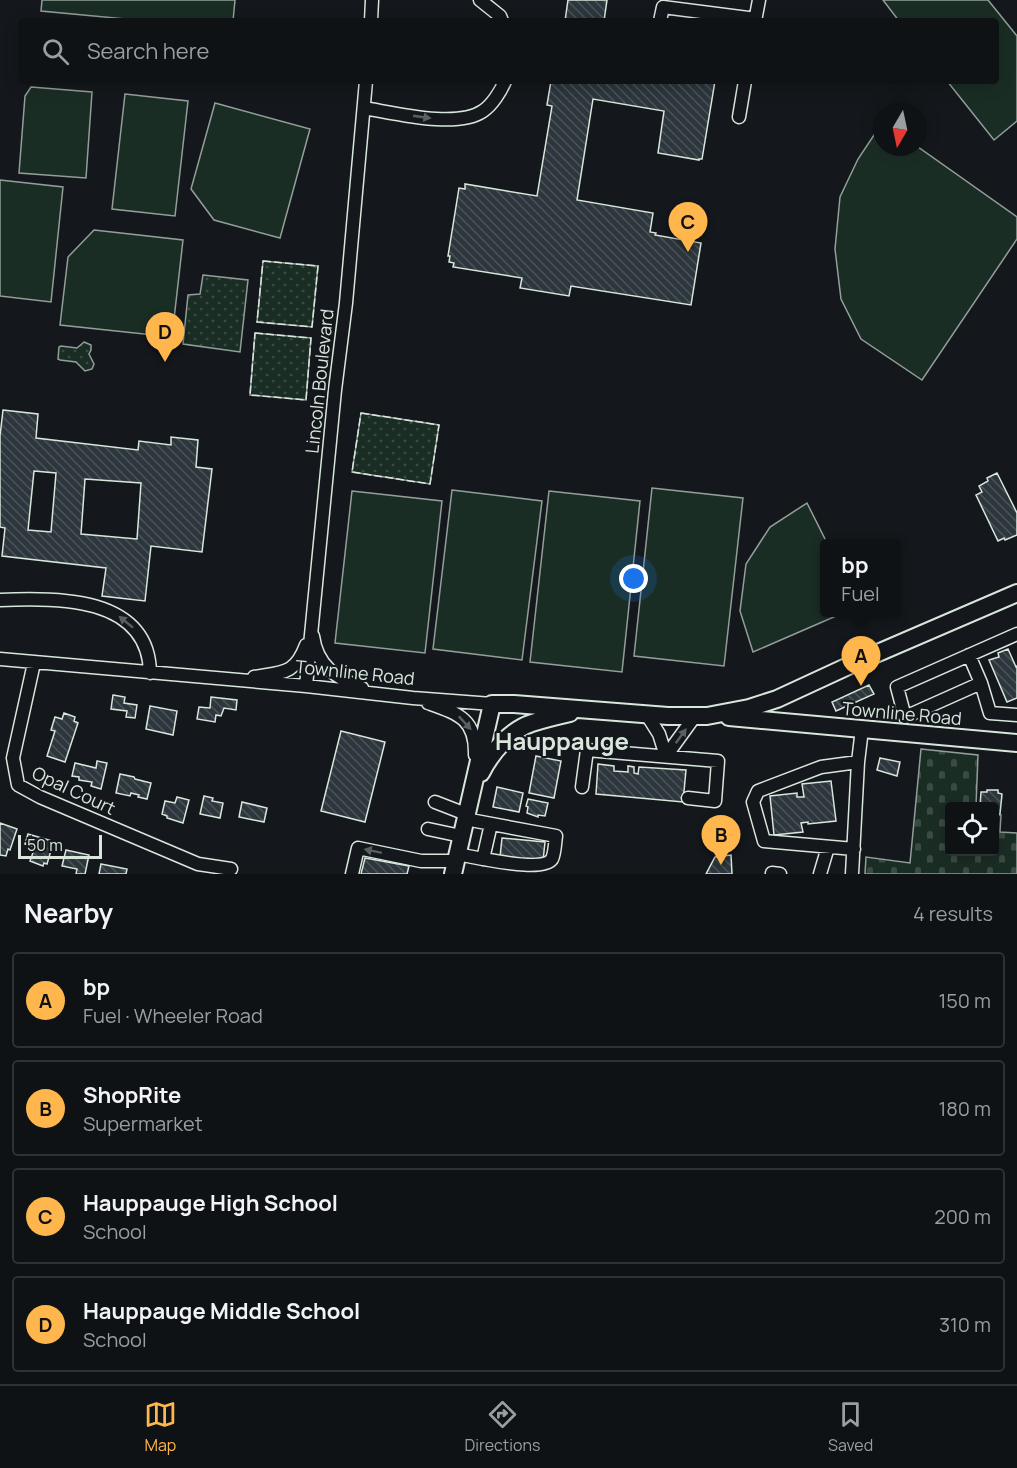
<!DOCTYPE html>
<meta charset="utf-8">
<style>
body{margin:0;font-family:Manrope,sans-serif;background:#181b1e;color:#f1f3f6}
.controls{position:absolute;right:18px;bottom:18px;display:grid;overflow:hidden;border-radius:6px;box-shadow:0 3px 15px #0003}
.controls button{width:54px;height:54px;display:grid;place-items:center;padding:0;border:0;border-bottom:2px solid #2f3234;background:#0f1215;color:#f1f3f6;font:30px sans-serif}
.compass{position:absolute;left:873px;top:102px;width:54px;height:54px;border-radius:50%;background:#0f1215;box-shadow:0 3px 15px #0003;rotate:189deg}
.scale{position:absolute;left:18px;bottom:15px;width:84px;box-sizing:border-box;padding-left:6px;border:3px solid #d8e6dc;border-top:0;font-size:16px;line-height:21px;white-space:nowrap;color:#d8e6dc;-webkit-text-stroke:4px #14181c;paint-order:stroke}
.you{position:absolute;left:634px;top:579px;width:21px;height:21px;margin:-15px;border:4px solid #fff;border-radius:50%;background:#1a73e8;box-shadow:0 0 0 9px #1a73e833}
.badge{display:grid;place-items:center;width:39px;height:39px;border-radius:50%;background:#ffb74d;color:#111;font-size:20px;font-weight:700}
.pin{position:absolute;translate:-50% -50px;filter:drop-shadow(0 2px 3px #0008)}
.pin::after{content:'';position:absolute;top:32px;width:21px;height:18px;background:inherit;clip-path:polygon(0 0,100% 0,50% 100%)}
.popup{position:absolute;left:820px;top:539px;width:81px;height:78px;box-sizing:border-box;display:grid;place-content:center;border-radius:6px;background:#0f1215;filter:drop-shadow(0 2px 4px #0005);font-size:20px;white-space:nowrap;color:#9b9ea0}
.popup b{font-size:22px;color:#f1f3f6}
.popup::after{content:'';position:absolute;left:50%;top:100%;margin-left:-12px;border:12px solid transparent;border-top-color:#0f1215}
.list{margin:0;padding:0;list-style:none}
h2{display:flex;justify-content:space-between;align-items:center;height:78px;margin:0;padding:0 24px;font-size:26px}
h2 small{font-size:20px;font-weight:400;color:#9b9ea0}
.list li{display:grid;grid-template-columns:39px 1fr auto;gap:18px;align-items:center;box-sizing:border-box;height:96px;margin:0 12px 12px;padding:0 12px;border:2px solid #2f3234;border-radius:6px}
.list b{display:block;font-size:22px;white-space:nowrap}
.list p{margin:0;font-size:20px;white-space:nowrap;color:#9b9ea0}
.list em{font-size:20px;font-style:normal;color:#9b9ea0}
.icon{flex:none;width:33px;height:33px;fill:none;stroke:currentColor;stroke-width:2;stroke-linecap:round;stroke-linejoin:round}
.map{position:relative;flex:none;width:1017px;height:874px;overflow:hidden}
.search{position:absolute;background:#0f1215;box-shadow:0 3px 15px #0003;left:18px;right:18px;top:18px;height:66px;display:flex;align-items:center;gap:15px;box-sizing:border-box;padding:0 21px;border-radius:6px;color:#9b9ea0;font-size:22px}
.sheet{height:510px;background:#0f1215}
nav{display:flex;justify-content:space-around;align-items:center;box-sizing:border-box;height:84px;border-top:2px solid #2f3234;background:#0f1215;font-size:16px;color:#9b9ea0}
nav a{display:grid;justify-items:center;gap:3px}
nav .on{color:#ffb74d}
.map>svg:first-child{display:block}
</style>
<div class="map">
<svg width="1017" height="874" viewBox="0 0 1017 874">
<defs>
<pattern id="cemetery-stones" width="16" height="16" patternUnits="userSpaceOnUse" patternTransform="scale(1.5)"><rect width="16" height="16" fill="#1a2d24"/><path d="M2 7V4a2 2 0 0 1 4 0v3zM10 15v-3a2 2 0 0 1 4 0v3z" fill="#3b4b43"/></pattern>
<pattern id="park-dots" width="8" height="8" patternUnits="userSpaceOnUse" patternTransform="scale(1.5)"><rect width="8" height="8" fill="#1a2d24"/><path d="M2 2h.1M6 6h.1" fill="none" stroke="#3b4b43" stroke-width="1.8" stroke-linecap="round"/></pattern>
<pattern id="building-back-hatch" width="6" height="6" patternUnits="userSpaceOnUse" patternTransform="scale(1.5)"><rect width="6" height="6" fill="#2c363c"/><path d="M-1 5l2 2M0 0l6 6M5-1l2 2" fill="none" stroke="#4a5358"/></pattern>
</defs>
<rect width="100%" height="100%" fill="#14181c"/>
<path fill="#1a2d24" stroke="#939e99" stroke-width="1.5" d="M 42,0 L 235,0 L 233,21 L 147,21 L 41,11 Z
M 883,0 L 988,0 L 1017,36 L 1017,121 L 994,140 L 947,81 L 996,81 L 996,21 L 899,21 Z
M 31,87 L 92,92 L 86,178 L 19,173 L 25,96 Z
M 125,94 L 188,101 L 175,216 L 112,209 Z
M 215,103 L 310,129 L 280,238 L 214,220 L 191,189 Z
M 882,123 L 882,147 L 918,147 L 1017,217 L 1017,239 L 922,380 L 861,339 L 841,299 L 835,249 L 840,197 L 858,159 Z
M 0,180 L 63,187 L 51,302 L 0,296 Z
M 94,230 L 183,240 L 172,337 L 60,325 L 68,257 Z
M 652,488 L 743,498 L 724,666 L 634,656 Z
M 452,490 L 542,501 L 522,660 L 433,649 Z
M 352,491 L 442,501 L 425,653 L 335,643 Z
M 549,491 L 640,501 L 622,672 L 530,662 Z
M 807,503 L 827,543 L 825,544 L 825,612 L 843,613 L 753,652 L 740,611 L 746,564 L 770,527 Z"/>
<path fill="url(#cemetery-stones)" stroke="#939e99" stroke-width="1.5" d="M 921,749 L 978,755 L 976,806 L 950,806 L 950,852 L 994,852 L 995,815 L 1001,815 L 1000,832 L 1017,833 L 1017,874 L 865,874 L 866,857 L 910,863 Z"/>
<path fill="url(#park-dots)" stroke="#939e99" stroke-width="1.5" d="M 263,261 L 318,266 L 312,327 L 257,322 Z
M 203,275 L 248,280 L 240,352 L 183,344 L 188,295 L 200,294 Z
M 255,333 L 311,338 L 306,400 L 250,395 Z
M 84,342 L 91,345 L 91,350 L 89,354 L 94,364 L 92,369 L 85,371 L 76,362 L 60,360 L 58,359 L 59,347 L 61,346 L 77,348 Z
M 361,413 L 439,425 L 430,484 L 352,472 Z"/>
<path fill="url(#building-back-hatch)" stroke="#d8e6dc" stroke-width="1.5" fill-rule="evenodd" d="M 568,0 L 607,0 L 604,21 L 565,21 Z
M 551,81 L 715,81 L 702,159 L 699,159 L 699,160 L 658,153 L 664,111 L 593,99 L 577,200 L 653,213 L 650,232 L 656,233 L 655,235 L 701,243 L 691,305 L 571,286 L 569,296 L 520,288 L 522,278 L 453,267 L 454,263 L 449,262 L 450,256 L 448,256 L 459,188 L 465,189 L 465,184 L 537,196 L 552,106 L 547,105 Z
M 3,410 L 38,414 L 36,438 L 138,450 L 139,441 L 171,445 L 171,437 L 198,440 L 196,467 L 212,469 L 202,552 L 151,546 L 145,601 L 102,596 L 106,568 L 2,556 L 5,528 L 0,527 L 0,436 ZM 34,471 L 56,473 L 51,532 L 28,530 ZM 85,479 L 141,483 L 137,539 L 81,534 Z
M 997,473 L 1017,513 L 1017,535 L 1005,540 L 1004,538 L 998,541 L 976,495 L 982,492 L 979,486 L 988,481 L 987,478 Z
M 1008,649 L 1016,667 L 1017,666 L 1017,698 L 1007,702 L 989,660 L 999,657 L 998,653 Z
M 869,685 L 874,694 L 836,711 L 832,702 Z
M 113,695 L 125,697 L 124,703 L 137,705 L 135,718 L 126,717 L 127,711 L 111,709 Z
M 211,697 L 237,700 L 236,710 L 224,708 L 221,716 L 216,715 L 215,722 L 197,719 L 199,707 L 210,708 Z
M 150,706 L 177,711 L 173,735 L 146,729 Z
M 64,713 L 75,717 L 74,721 L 78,723 L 65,762 L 47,756 L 55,731 L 51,730 L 55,717 L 62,719 Z
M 341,731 L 385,742 L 365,822 L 321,811 Z
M 536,756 L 561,761 L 554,798 L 529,793 Z
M 880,758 L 900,762 L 897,776 L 877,770 Z
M 97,761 L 107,763 L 101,789 L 91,786 L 92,782 L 79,780 L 79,777 L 72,776 L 75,763 L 96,768 Z
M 598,764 L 614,766 L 614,771 L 628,772 L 628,766 L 634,767 L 634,773 L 638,774 L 639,767 L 686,770 L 683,802 L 596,794 Z
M 120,774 L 134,777 L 135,779 L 151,783 L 147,799 L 138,797 L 139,795 L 131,793 L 130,796 L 116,793 Z
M 831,781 L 836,821 L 808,824 L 808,822 L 801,823 L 803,832 L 774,835 L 770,796 L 797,793 L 797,797 L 804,797 L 802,784 Z
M 497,787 L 523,793 L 519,812 L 493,807 Z
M 987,790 L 998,790 L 998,793 L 1002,794 L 1000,814 L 994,814 L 994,806 L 980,806 L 981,792 L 987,792 Z
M 204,796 L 213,798 L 212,801 L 223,803 L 220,818 L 200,814 Z
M 177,797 L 189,800 L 183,823 L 167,818 L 167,816 L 162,814 L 165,801 L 175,803 Z
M 528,799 L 548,803 L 545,816 L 538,815 L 538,817 L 527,813 L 528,807 L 526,806 Z
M 242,802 L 267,808 L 264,822 L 239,817 Z
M 0,823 L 17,829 L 10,850 L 8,849 L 6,856 L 0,855 Z
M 28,834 L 52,841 L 50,847 L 52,847 L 47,864 L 44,863 L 43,866 L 30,861 L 35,847 L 25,844 Z
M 502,838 L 545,842 L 543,861 L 500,857 Z
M 66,850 L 89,855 L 85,874 L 76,874 L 77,869 L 62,866 Z
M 731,855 L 732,874 L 706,874 L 715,857 Z
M 365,858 L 409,866 L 407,874 L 361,874 Z
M 101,864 L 127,869 L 126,874 L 99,874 Z"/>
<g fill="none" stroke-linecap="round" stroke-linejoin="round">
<defs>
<path id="minor" d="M 480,0 L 500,16 L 502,21
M 371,21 L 372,0
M 660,21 L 663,7 L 756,19
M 755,21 L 759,0
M 364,108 C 395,113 457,129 483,111 C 492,105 501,91 505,81
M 739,117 L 745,81
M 0,600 C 56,597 149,596 150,673
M 1017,634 L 897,687 L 905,717 L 981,683 L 990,713 L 1017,715
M 313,636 C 317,666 336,678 362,688
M 969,655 L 981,683
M 0,659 L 306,686 L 413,698 L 492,704
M 34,663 L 13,758 L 18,785 L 40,797 L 198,864 L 231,869
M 254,677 C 282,672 295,675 306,645
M 306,686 L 335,390 L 346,303 L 366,81
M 428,703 C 459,714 476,719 475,755
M 647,715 L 659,734 L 666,756
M 666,756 L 695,716
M 582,787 L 587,750 L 718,761 L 715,801 L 688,798
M 435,802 L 466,814
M 465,819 L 556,836 C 555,842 555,853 552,859 C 544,871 496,861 483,859 L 491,824
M 428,829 L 461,836
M 854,849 L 764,841 L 753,802 L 758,791 L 821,767 L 858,762
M 457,854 L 483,859
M 772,873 L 780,874
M 352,874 L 358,848 L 421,861 L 456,861
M 820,874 L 828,847
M 852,874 L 858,762 L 862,729"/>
<path id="major" d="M 729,717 L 1017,743
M 481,773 C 491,753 510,730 532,723 C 544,719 557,716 570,713
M 453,874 L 492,704 L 514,704 L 668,716 L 707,716 L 749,708 L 777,699 L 857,662 L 1017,593"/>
</defs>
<use href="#minor" stroke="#d8e6dc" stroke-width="15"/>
<use href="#major" stroke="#d8e6dc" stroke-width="20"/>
<use href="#minor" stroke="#14181c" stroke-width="12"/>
<use href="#major" stroke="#14181c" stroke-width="16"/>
<path stroke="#d8e6dc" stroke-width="1.5" stroke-dasharray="8 3" stroke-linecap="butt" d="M 263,261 L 318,266 L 312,327 L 257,322 Z
M 255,333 L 311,338 L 306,400 L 250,395 Z
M 361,413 L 439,425 L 430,484 L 352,472 Z"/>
</g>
<defs><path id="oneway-solid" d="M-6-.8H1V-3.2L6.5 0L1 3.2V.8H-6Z" transform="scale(1.5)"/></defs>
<g fill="#59605f">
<use href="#oneway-solid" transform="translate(422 117) rotate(8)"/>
<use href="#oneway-solid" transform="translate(126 622) rotate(-141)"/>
<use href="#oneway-solid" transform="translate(465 723) rotate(47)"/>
<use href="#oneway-solid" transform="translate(681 736) rotate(-54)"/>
<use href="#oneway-solid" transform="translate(373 851) rotate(-168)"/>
</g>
<g text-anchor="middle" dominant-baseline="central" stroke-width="4.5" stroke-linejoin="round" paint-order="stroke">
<g font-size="18" fill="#d8e6dc" stroke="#14181c">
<text transform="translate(319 381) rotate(-84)">Lincoln Boulevard</text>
<text transform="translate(355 672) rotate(6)">Townline Road</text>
<text transform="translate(902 713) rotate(5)">Townline Road</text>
<text transform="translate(74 790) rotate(25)">Opal Court</text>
</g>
<g font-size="24" font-weight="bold" fill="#d8e6dc" stroke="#14181c">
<text x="562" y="740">Hauppauge</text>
</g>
</g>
</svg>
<div class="controls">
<button><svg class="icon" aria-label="locate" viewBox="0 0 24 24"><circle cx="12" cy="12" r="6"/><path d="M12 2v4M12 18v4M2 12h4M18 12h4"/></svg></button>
</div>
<svg class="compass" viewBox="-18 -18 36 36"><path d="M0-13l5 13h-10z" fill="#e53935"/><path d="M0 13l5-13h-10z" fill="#9b9ea0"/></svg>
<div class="scale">50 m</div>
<div class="you"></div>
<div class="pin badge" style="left:861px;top:686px">A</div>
<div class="popup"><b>bp</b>Fuel</div>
<div class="pin badge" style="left:721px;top:865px">B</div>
<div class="pin badge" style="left:688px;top:252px">C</div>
<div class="pin badge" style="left:165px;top:362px">D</div>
<div class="search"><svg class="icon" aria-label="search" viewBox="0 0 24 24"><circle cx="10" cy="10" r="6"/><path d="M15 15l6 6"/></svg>Search here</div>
</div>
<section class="sheet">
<h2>Nearby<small>4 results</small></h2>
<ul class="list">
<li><span class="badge">A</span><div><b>bp</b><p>Fuel · Wheeler Road</p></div><em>150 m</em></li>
<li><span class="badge">B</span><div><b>ShopRite</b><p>Supermarket</p></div><em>180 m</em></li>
<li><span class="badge">C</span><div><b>Hauppauge High School</b><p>School</p></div><em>200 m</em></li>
<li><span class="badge">D</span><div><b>Hauppauge Middle School</b><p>School</p></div><em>310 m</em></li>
</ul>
</section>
<nav>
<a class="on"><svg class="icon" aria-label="map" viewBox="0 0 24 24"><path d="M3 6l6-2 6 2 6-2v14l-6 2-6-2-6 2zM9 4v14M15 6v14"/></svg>Map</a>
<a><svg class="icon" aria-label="directions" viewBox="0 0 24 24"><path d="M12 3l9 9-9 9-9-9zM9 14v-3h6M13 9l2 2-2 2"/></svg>Directions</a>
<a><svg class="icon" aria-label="saved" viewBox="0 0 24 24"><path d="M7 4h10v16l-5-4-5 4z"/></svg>Saved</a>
</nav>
